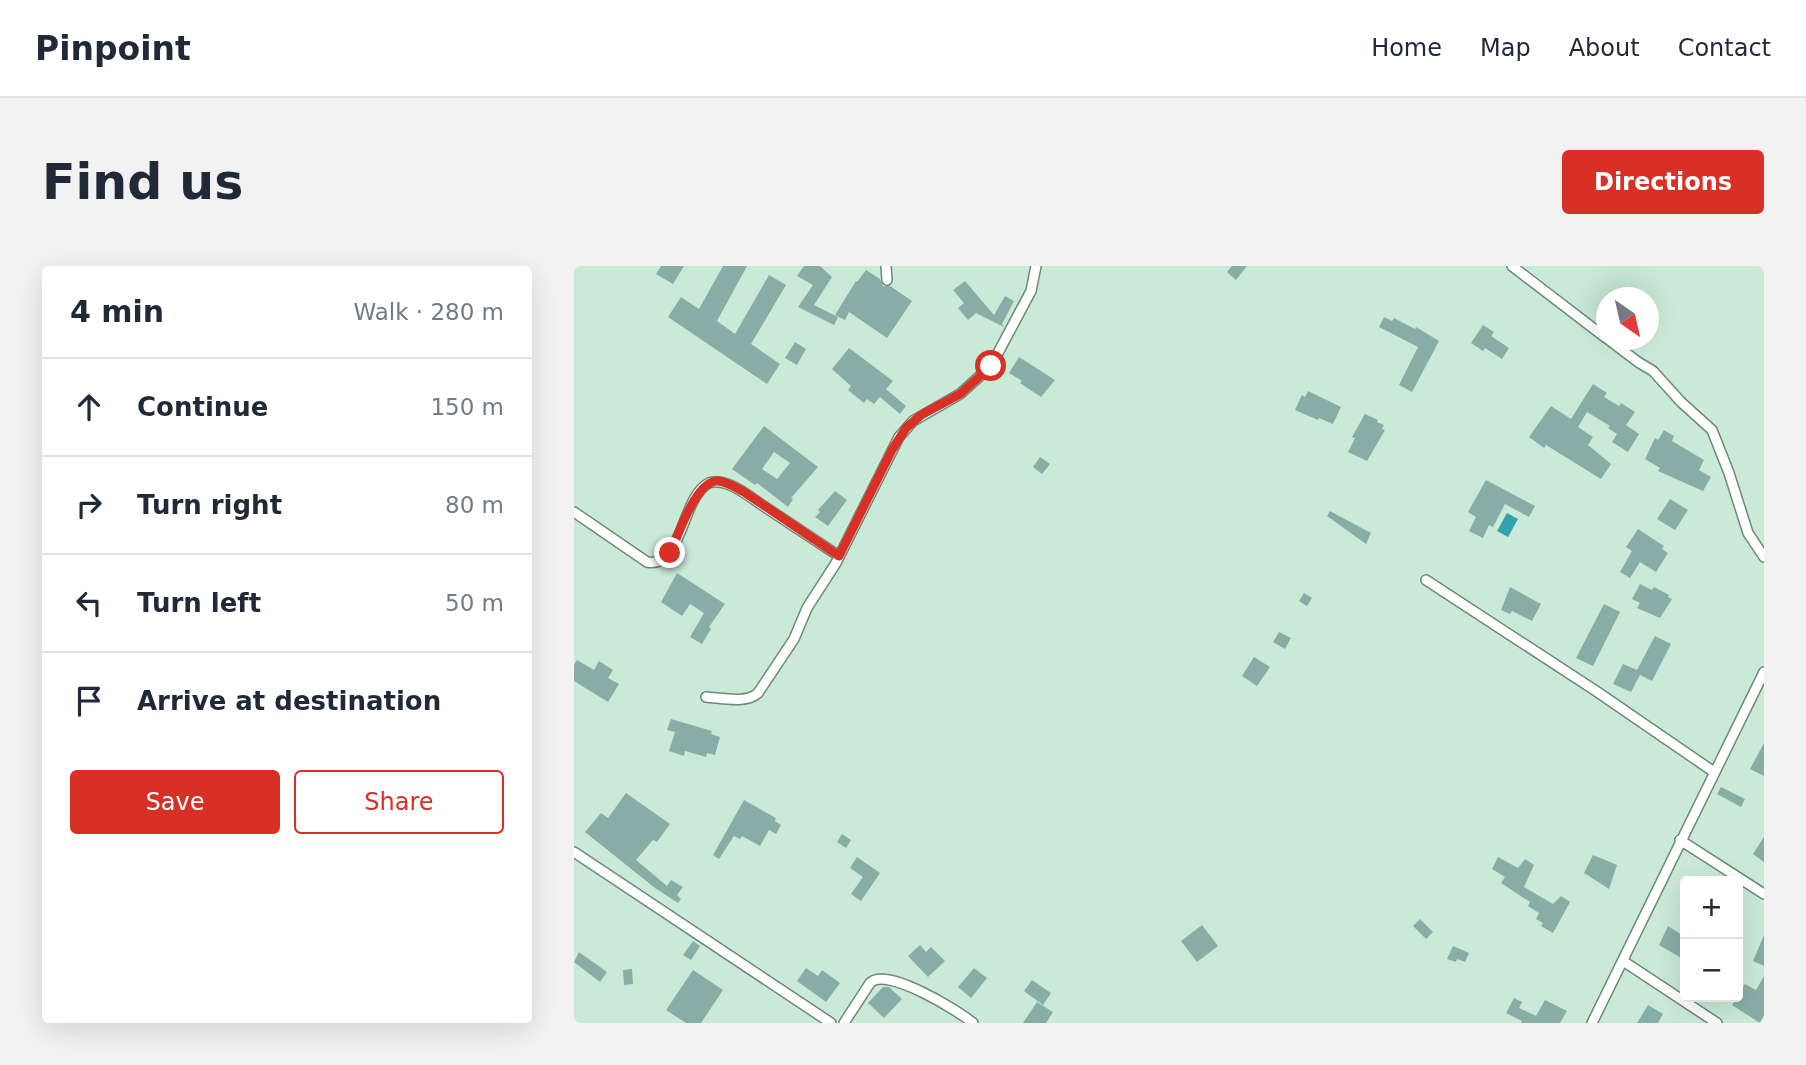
<!DOCTYPE html>
<meta charset="utf-8">
<style>
body{margin:0;font-family:"DejaVu Sans",sans-serif;background:#f2f2f3;color:#1f2937}
.controls{position:absolute;right:21px;bottom:21px;display:grid;overflow:hidden;border-radius:7px;box-shadow:0 7px 28px #0002}
.controls button{width:63px;height:63px;display:grid;place-items:center;padding:0;border:0;border-bottom:2px solid #e0e1e3;background:#fff;color:#1f2937;font:35px sans-serif}
.compass{position:absolute;left:1022px;top:21px;width:63px;height:63px;border-radius:50%;background:#fff;box-shadow:0 7px 28px #0002;rotate:146deg}
.stop{position:absolute;width:21px;height:21px;margin:-16px;border:5px solid #d93025;border-radius:50%;background:#fff}
.stop.end{background:#d93025;border-color:#fff;box-shadow:0 2px 7px #0008}
.list{margin:0;padding:0;list-style:none}
h2{display:flex;justify-content:space-between;align-items:center;height:91px;margin:0;padding:0 28px;font-size:30px}
h2 small{font-size:23px;font-weight:400;color:#747a83}
.list li{display:grid;grid-template-columns:46px 1fr auto;gap:21px;align-items:center;box-sizing:border-box;height:98px;padding:0 28px;border-top:2px solid #e0e1e3}
.list b{display:block;font-size:26px;white-space:nowrap}
.list em{font-size:23px;font-style:normal;color:#747a83}
.actions{display:flex;gap:14px;padding:21px 28px}
.actions a{flex:1;padding:16px 0;border:2px solid #d93025;border-radius:7px;text-align:center;font-size:24px;color:#d93025}
.actions .main{background:#d93025;color:#fff}
.icon{flex:none;width:38px;height:38px;fill:none;stroke:currentColor;stroke-width:2;stroke-linecap:round;stroke-linejoin:round}
.map{position:relative;flex:none;width:1190px;height:757px;overflow:hidden;border-radius:7px}
header{display:flex;align-items:center;gap:42px;box-sizing:border-box;height:98px;padding:0 35px;background:#fff;border-bottom:2px solid #e0e1e3}
header strong{font-size:33px}
nav{display:flex;gap:38px;margin-inline-start:auto;font-size:24px}
.intro{display:flex;align-items:center;justify-content:space-between;box-sizing:border-box;height:168px;padding:0 42px}
h1{margin:0;font-size:49px}
.button{padding:18px 32px;border-radius:7px;background:#d93025;color:#fff;font-size:24px;font-weight:700}
main{display:flex;gap:42px;padding:0 42px}
aside{flex:1;background:#fff;border-radius:7px;box-shadow:0 7px 28px #0002}
.map>svg:first-child{display:block}
</style>
<header>
<strong>Pinpoint</strong>
<nav><a>Home</a><a>Map</a><a>About</a><a>Contact</a></nav>
</header>
<div class="intro"><h1>Find us</h1><a class="button">Directions</a></div>
<main>
<aside>
<h2>4 min<small>Walk · 280 m</small></h2>
<ul class="list">
<li><svg class="icon" aria-label="ahead" viewBox="0 0 24 24"><path d="M12 20V5M6 11l6-6 6 6"/></svg><div><b>Continue</b></div><em>150 m</em></li>
<li><svg class="icon" aria-label="right" viewBox="0 0 24 24"><path d="M7 20v-9h11M14 6l5 5-5 5"/></svg><div><b>Turn right</b></div><em>80 m</em></li>
<li><svg class="icon" aria-label="left" viewBox="0 0 24 24"><path d="M17 20v-9H6M10 6l-5 5 5 5"/></svg><div><b>Turn left</b></div><em>50 m</em></li>
<li><svg class="icon" aria-label="arrive" viewBox="0 0 24 24"><path d="M6 21V4h12l-3 4 3 4H6"/></svg><div><b>Arrive at destination</b></div></li>
</ul>
<div class="actions"><a class="main">Save</a><a>Share</a></div>
</aside>
<div class="map">
<svg width="1190" height="757" viewBox="0 0 1190 757">
<rect width="100%" height="100%" fill="#caead7"/>
<path fill="#32a2af" d="M 933,247 L 944,253 L 934,271 L 923,265 Z"/>
<path fill="#88ada7" fill-rule="evenodd" d="M 87,0 L 110,0 L 99,18 L 82,8 Z
M 149,0 L 173,0 L 143,55 L 161,68 L 195,9 L 212,19 L 177,78 L 206,98 L 193,118 L 94,51 L 107,31 L 125,43 Z
M 230,0 L 246,0 L 258,11 L 240,39 L 264,51 L 260,59 L 224,41 L 239,19 L 223,10 Z
M 658,0 L 673,0 L 662,14 L 653,6 Z
M 292,4 L 306,13 L 309,20 L 316,20 L 338,35 L 313,72 L 275,46 L 271,54 L 261,49 L 282,15 L 283,16 Z
M 391,15 L 420,49 L 431,30 L 440,35 L 428,58 L 430,61 L 402,47 L 394,54 L 384,42 L 390,37 L 379,24 Z
M 810,51 L 818,55 L 820,52 L 841,63 L 842,61 L 865,75 L 838,126 L 825,119 L 844,81 L 805,61 Z
M 909,59 L 920,66 L 917,70 L 935,82 L 928,93 L 911,82 L 909,85 L 897,77 Z
M 221,76 L 232,83 L 223,99 L 211,92 Z
M 275,82 L 319,115 L 312,123 L 332,140 L 326,148 L 306,131 L 300,138 L 293,133 L 290,137 L 274,124 L 277,120 L 258,103 Z
M 445,91 L 481,114 L 467,131 L 446,117 L 448,115 L 435,107 Z
M 1019,118 L 1033,127 L 1030,131 L 1045,140 L 1047,137 L 1061,146 L 1052,159 L 1065,168 L 1054,186 L 1038,176 L 1043,168 L 1034,162 L 1036,160 L 1013,146 L 1004,161 L 1019,171 L 1014,179 L 1037,198 L 1027,213 L 972,179 L 970,182 L 955,171 L 977,140 L 997,153 Z
M 734,125 L 767,141 L 759,158 L 745,152 L 744,154 L 721,144 L 728,129 L 731,131 Z
M 791,148 L 804,154 L 803,156 L 810,159 L 808,163 L 811,164 L 793,195 L 774,186 L 781,172 L 778,171 Z
M 190,160 L 244,201 L 217,232 L 219,233 L 214,241 L 183,217 L 181,219 L 158,203 ZM 200,186 L 216,197 L 203,213 L 188,203 Z
M 1090,164 L 1100,170 L 1098,175 L 1130,194 L 1125,204 L 1137,211 L 1129,225 L 1084,205 L 1086,202 L 1071,193 L 1081,172 L 1084,174 Z
M 466,191 L 476,198 L 468,208 L 459,201 Z
M 912,214 L 961,240 L 955,251 L 931,238 L 919,261 L 915,259 L 909,272 L 895,265 L 902,251 L 894,246 Z
M 261,225 L 273,234 L 254,260 L 241,251 L 246,246 L 244,244 Z
M 1096,233 L 1114,244 L 1101,264 L 1083,253 Z
M 756,245 L 797,267 L 792,278 L 753,250 Z
M 1064,263 L 1090,280 L 1088,283 L 1094,287 L 1082,306 L 1066,296 L 1056,312 L 1046,306 L 1058,285 L 1052,281 Z
M 103,307 L 151,338 L 135,361 L 137,363 L 128,378 L 116,371 L 130,347 L 116,338 L 108,350 L 87,336 Z
M 1066,318 L 1078,324 L 1080,321 L 1095,329 L 1094,331 L 1098,333 L 1086,352 L 1063,342 L 1066,337 L 1058,333 Z
M 936,321 L 967,338 L 958,355 L 938,345 L 936,348 L 927,344 Z
M 730,327 L 738,332 L 733,340 L 725,335 Z
M 1030,338 L 1046,346 L 1019,400 L 1002,392 Z
M 705,366 L 717,372 L 711,383 L 699,376 Z
M 1081,370 L 1097,378 L 1078,415 L 1066,409 L 1057,426 L 1039,418 L 1049,398 L 1063,404 Z
M 680,391 L 696,401 L 683,420 L 668,410 Z
M 3,394 L 20,404 L 25,395 L 39,404 L 34,412 L 45,418 L 34,436 L 0,415 L 0,399 Z
M 97,453 L 138,465 L 137,468 L 146,471 L 141,489 L 133,487 L 132,491 L 111,485 L 110,490 L 95,485 L 101,466 L 93,464 Z
M 1190,477 L 1190,510 L 1176,503 Z
M 1147,521 L 1171,533 L 1167,541 L 1143,528 Z
M 52,527 L 96,558 L 83,576 L 79,574 L 62,594 L 93,620 L 97,614 L 109,621 L 103,629 L 107,633 L 104,637 L 81,622 L 11,566 L 27,547 L 34,552 Z
M 170,534 L 202,552 L 201,555 L 207,559 L 202,568 L 195,564 L 186,580 L 168,570 L 166,573 L 160,570 L 145,593 L 139,589 Z
M 268,568 L 277,574 L 272,582 L 263,576 Z
M 1190,571 L 1190,596 L 1179,588 Z
M 1019,589 L 1043,599 L 1035,623 L 1010,607 Z
M 283,591 L 306,607 L 287,635 L 277,628 L 289,611 L 276,602 Z
M 924,591 L 944,602 L 951,593 L 960,599 L 950,621 L 979,638 L 987,630 L 996,636 L 979,667 L 967,660 L 969,657 L 962,653 L 965,647 L 954,640 L 956,636 L 927,617 L 931,611 L 918,603 Z
M 846,653 L 859,666 L 852,673 L 839,660 Z
M 628,659 L 644,680 L 623,696 L 607,675 Z
M 1094,660 L 1111,671 L 1111,694 L 1085,679 Z
M 1190,669 L 1190,700 L 1179,695 Z
M 119,675 L 126,680 L 117,694 L 109,689 Z
M 346,679 L 352,686 L 357,681 L 371,695 L 354,711 L 334,690 Z
M 879,680 L 895,687 L 891,696 L 883,693 L 882,696 L 873,693 Z
M 5,686 L 33,706 L 26,716 L 0,696 Z
M 232,702 L 244,710 L 248,704 L 266,717 L 252,736 L 223,715 Z
M 400,702 L 413,712 L 397,732 L 384,721 Z
M 58,703 L 59,718 L 50,719 L 49,704 Z
M 119,704 L 149,724 L 127,757 L 112,757 L 92,744 Z
M 1190,710 L 1190,749 L 1186,757 L 1158,739 L 1171,718 L 1182,724 Z
M 458,714 L 477,727 L 469,739 L 450,725 Z
M 309,721 L 315,721 L 328,733 L 310,752 L 294,737 Z
M 940,732 L 948,736 L 945,742 L 962,750 L 971,734 L 993,745 L 986,757 L 947,757 L 948,755 L 932,747 Z
M 463,736 L 479,746 L 472,757 L 449,757 Z
M 1074,739 L 1089,748 L 1084,757 L 1063,757 Z"/>
<g fill="none" stroke-linecap="round" stroke-linejoin="round">
<defs>
<path id="minor" d="M 312,0 L 313,14
M 938,0 L 1032,72
M 1035,74 L 1064,96 L 1079,105 L 1107,136 L 1138,164 L 1155,207 L 1174,267 L 1190,291
M 0,246 L 73,296 C 109,303 107,231 135,217 C 142,214 149,216 156,219 C 168,224 178,232 188,239 C 214,256 239,273 265,290
M 852,314 L 1022,425 L 1140,506
M 132,431 C 148,432 172,438 184,427 L 220,373 L 233,342 L 262,297 L 325,171 L 339,155 L 386,128 L 417,100 L 457,25 L 462,0
M 1106,574 L 1190,628
M 0,586 L 257,757
M 1049,695 L 1143,757
M 270,757 L 296,717 C 312,700 383,744 399,757
M 1018,757 L 1190,406"/>
</defs>
<use href="#minor" stroke="#6c8a79" stroke-width="12"/>
<use href="#minor" stroke="#fff" stroke-width="9"/>
</g>
<g fill="none" stroke-linecap="round" stroke-linejoin="round">
<path stroke="#d93025" stroke-width="9" d="M 96,287 C 104,270 122,214 144,215 C 154,216 162,222 170,226 L 265,290 L 318,184 L 332,162 L 347,149 L 386,128 L 417,100"/>
</g>
</svg>
<div class="controls">
<button>+</button>
<button>−</button>
</div>
<svg class="compass" viewBox="-18 -18 36 36"><path d="M0-13l5 13h-10z" fill="#e53935"/><path d="M0 13l5-13h-10z" fill="#747a83"/></svg>
<div class="stop" style="left:417px;top:100px"></div>
<div class="stop end" style="left:96px;top:287px"></div>
</div>
</main>
